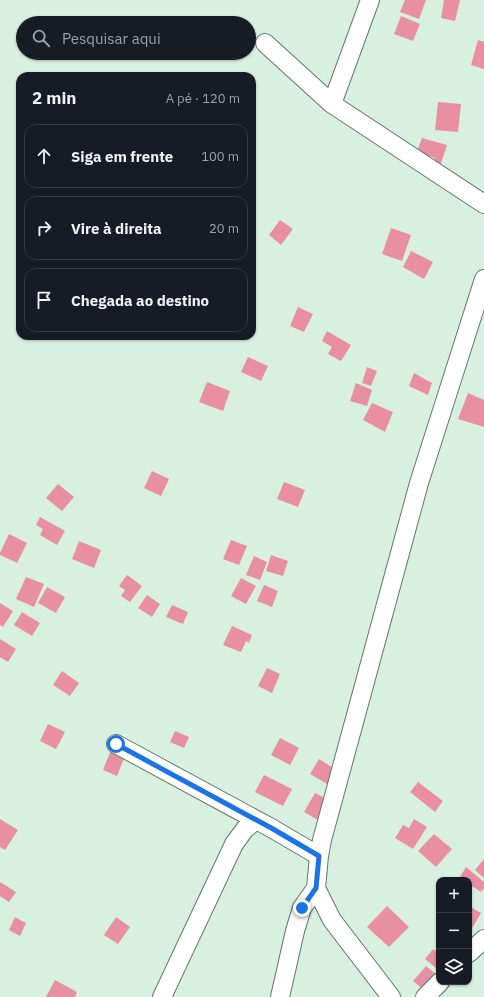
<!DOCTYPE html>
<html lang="pt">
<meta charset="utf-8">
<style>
body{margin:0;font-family:"IBM Plex Sans",sans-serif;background:#242831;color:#f1f3f6}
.controls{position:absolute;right:12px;bottom:12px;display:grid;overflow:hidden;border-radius:8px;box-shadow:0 1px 3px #0004}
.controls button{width:36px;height:36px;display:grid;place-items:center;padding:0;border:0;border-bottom:1px solid #363941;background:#171b24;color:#f1f3f6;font:20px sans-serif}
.stop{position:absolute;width:12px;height:12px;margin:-9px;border:3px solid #1a73e8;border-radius:50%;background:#fff}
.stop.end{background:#1a73e8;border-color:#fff;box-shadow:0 1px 4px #0008}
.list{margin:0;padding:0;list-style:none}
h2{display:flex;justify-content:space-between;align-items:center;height:52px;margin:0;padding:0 16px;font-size:17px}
h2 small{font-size:13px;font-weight:400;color:#9ea1a6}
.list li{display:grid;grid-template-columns:26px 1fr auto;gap:12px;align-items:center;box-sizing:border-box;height:64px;margin:0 8px 8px;padding:0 8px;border:1px solid #363941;border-radius:12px}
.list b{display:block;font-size:15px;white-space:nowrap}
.list em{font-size:13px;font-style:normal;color:#9ea1a6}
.icon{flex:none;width:22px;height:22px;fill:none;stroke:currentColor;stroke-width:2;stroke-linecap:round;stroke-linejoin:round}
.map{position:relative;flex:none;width:484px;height:997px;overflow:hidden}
.search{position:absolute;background:#171b24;box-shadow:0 1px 3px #0004;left:16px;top:16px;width:240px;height:44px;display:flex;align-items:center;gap:10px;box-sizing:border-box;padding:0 14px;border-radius:22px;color:#9ea1a6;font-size:15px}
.panel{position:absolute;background:#171b24;box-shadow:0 1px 3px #0004;left:16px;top:72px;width:240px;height:268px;border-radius:12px}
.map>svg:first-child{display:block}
</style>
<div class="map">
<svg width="484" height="997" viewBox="0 0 484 997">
<rect width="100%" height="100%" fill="#d8f0e0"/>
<path fill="#e890a2" d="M 405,0 L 426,0 L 419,19 L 400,12 Z
M 444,0 L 460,0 L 455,21 L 441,18 Z
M 401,16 L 420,24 L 413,41 L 394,34 Z
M 478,40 L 484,42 L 484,69 L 471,65 Z
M 438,102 L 461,104 L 458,132 L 435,130 Z
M 422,138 L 447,145 L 439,169 L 432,166 L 435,158 L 417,152 Z
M 280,220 L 293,229 L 281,245 L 269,235 Z
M 391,228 L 411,235 L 402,261 L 382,254 Z
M 411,251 L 433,262 L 424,279 L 403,267 Z
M 298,307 L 313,314 L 304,332 L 290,326 Z
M 327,331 L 351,345 L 341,361 L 328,354 L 332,347 L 322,341 Z
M 248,357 L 268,366 L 261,381 L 241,372 Z
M 367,367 L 377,371 L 371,386 L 362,383 Z
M 414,373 L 432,383 L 428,395 L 409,386 Z
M 207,382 L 230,391 L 223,411 L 199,402 Z
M 356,383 L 372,390 L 367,406 L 350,401 Z
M 468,393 L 484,400 L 484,427 L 458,419 Z
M 372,403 L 393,412 L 385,432 L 363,420 Z
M 152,471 L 169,479 L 161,496 L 144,488 Z
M 284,482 L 305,490 L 298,507 L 277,499 Z
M 58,484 L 74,497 L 62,511 L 46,498 Z
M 40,517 L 65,531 L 57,545 L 40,535 L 43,529 L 36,525 Z
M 9,534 L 27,543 L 17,563 L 0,555 L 0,553 Z
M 231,540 L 247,546 L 239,565 L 223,559 Z
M 79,541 L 101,550 L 94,568 L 72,559 Z
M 271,555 L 288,561 L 283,576 L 266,571 Z
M 254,556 L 267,562 L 260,580 L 246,575 Z
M 127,575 L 142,586 L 130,602 L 121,596 L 125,590 L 119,586 Z
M 26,577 L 44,584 L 34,607 L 16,599 Z
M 241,578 L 256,586 L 246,604 L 231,596 Z
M 264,585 L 278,591 L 272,607 L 257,601 Z
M 47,587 L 65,597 L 56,613 L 38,603 Z
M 147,595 L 160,604 L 152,617 L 138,608 Z
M 0,603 L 13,611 L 3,627 L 0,625 Z
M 172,605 L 188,612 L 183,624 L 166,617 Z
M 22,612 L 40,623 L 32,636 L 14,625 Z
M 232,626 L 252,635 L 249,643 L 246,641 L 241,652 L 223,645 Z
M 0,639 L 16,649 L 8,662 L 0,657 Z
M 267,668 L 280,674 L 272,693 L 258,686 Z
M 62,671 L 79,683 L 70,696 L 53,685 Z
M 48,724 L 65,732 L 56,749 L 40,741 Z
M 175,731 L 189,737 L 184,748 L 170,742 Z
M 280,738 L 299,748 L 290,765 L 271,755 Z
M 111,750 L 125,756 L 117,776 L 103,770 Z
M 319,759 L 338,771 L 329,785 L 310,774 Z
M 264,775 L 292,789 L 283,806 L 255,792 Z
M 418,782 L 443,801 L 435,812 L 410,792 Z
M 315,793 L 329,800 L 318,820 L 304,812 Z
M 0,819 L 18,830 L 5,850 L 0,847 Z
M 414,819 L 427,827 L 413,849 L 395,838 L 403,825 L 409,828 Z
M 434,834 L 452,849 L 436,867 L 418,851 Z
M 484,859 L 484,878 L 475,870 Z
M 466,867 L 484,882 L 484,888 L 481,892 L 469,884 L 469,880 L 464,880 L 460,877 Z
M 0,882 L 16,892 L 9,902 L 0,896 Z
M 387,906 L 409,927 L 389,947 L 367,927 Z
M 471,907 L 481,913 L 471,930 L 469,929 L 469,910 Z
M 15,917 L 26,923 L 20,936 L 9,930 Z
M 116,917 L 130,927 L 118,944 L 104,935 Z
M 433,949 L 439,954 L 439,964 L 436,968 L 425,959 Z
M 426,966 L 450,986 L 443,994 L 439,991 L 432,997 L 413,981 Z
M 55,980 L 77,992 L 75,997 L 46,997 Z"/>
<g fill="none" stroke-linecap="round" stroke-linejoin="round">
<defs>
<path id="street" d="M 265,43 L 332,104 L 484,204
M 332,104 L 370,0
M 116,744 L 273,829 L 319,856
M 469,953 L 484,939
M 162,997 L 234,844 L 245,829 L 256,820
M 280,997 L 295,931 L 302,908 L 316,888
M 391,997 L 332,920 L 316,888 L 319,856 L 322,840 L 419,483 L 484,279
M 425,997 L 440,982"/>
</defs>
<use href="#street" stroke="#62776a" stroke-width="20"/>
<use href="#street" stroke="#fff" stroke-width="18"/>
</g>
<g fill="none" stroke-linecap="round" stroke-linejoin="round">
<path stroke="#1a73e8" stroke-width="5" d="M 116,744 L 273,829 L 319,856 L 316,888 L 302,908"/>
</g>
</svg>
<div class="controls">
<button>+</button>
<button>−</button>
<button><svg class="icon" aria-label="layers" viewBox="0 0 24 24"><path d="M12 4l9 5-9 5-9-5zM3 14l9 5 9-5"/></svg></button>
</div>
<div class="stop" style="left:116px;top:744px"></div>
<div class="stop end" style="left:302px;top:908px"></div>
<div class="search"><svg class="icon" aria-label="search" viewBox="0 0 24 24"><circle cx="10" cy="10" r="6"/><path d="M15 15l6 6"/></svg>Pesquisar aqui</div>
<section class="panel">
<h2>2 min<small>A pé · 120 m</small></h2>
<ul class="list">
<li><svg class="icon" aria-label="ahead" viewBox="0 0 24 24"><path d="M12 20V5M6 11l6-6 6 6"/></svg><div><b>Siga em frente</b></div><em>100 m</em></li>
<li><svg class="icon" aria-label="right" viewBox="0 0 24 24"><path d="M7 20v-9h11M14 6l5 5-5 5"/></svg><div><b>Vire à direita</b></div><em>20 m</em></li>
<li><svg class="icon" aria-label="arrive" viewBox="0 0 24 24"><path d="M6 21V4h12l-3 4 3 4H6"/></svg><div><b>Chegada ao destino</b></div></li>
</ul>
</section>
</div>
